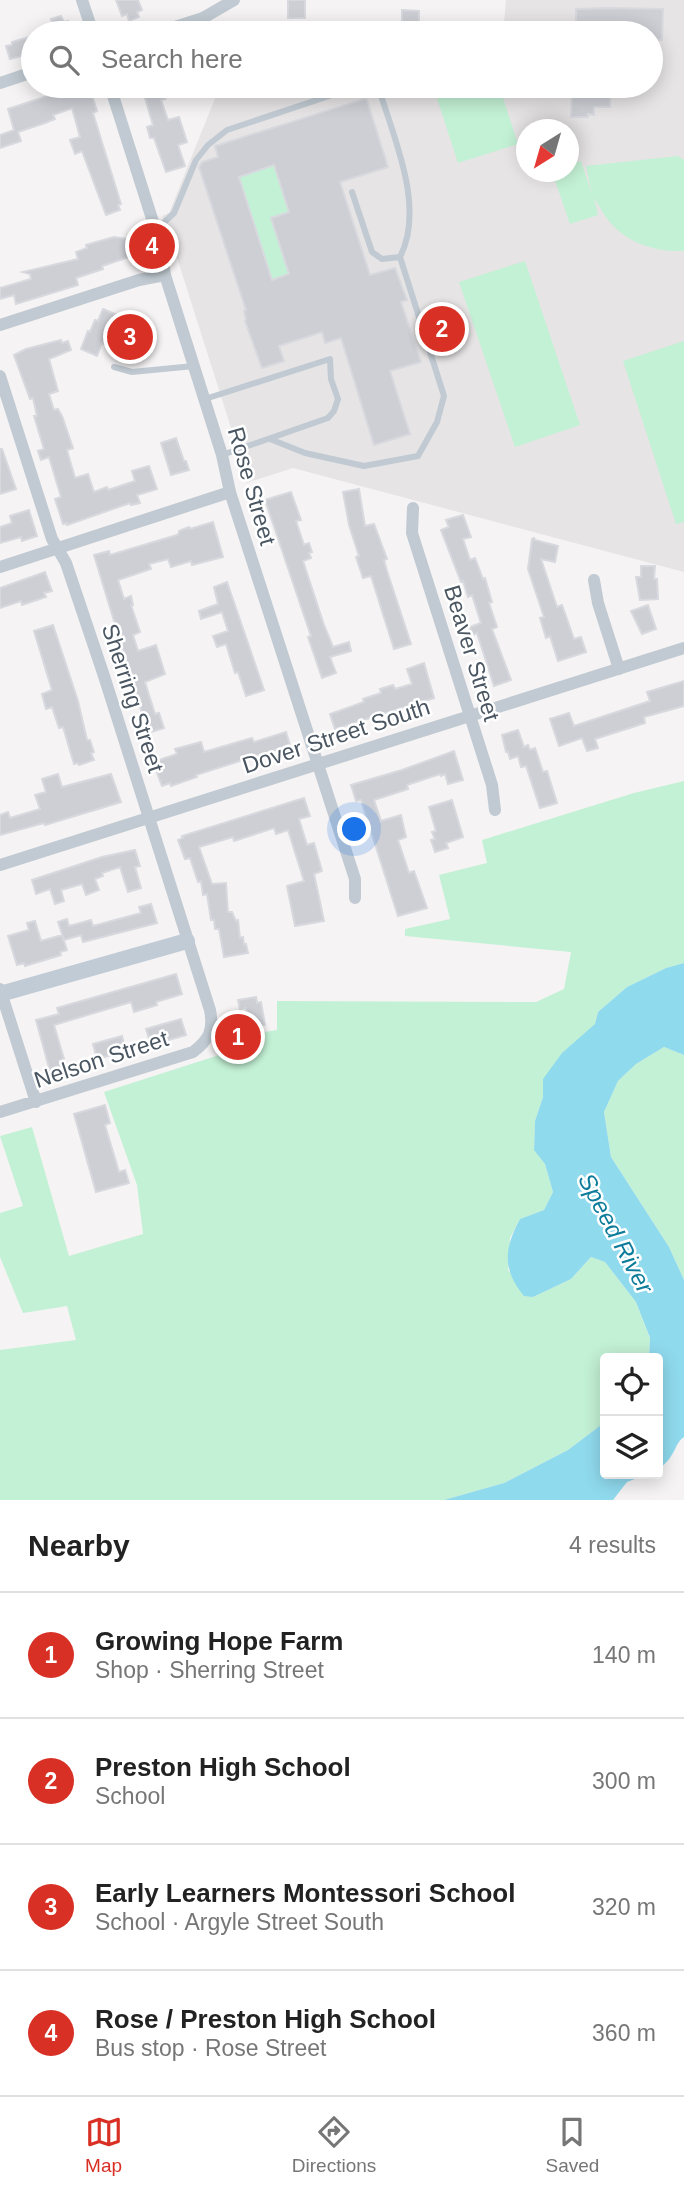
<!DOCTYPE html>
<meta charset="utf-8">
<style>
body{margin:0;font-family:Helvetica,sans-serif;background:#f2f2f2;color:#222}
.controls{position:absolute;right:21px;bottom:21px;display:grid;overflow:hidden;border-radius:7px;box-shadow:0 4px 18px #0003}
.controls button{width:63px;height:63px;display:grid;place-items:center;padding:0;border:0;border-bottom:2px solid #e0e0e0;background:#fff;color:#222;font:35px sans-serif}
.compass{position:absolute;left:516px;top:119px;width:63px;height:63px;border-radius:50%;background:#fff;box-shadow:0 4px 18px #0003;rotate:217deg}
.you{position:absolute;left:355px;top:830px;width:24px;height:24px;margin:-18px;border:5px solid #fff;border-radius:50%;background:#1a73e8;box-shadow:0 0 0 10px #1a73e833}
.badge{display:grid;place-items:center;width:46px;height:46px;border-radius:50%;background:#d93025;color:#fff;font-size:23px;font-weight:700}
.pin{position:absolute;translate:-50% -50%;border:4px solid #fff;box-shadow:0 2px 7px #0006}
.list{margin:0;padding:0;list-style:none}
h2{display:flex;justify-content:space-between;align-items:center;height:91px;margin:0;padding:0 28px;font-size:30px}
h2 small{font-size:23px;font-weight:400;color:#767676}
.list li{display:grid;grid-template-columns:46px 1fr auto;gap:21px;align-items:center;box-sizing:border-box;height:126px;padding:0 28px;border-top:2px solid #e0e0e0}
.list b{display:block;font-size:26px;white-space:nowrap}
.list p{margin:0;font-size:23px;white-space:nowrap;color:#767676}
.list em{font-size:23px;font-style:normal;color:#767676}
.icon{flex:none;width:38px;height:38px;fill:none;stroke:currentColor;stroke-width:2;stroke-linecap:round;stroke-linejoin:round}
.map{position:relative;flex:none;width:684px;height:1500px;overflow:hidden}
.search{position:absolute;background:#fff;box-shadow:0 4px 18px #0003;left:21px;right:21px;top:21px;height:77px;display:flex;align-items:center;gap:18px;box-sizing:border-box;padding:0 24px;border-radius:38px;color:#767676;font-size:26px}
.sheet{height:595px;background:#fff}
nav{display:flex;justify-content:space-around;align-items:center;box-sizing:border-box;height:98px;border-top:2px solid #e0e0e0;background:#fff;font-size:19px;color:#767676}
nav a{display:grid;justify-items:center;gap:4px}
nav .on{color:#d93025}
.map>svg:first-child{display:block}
</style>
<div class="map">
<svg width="684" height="1500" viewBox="0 0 684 1500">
<rect width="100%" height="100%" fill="#f5f3f3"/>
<path fill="#e6e4e5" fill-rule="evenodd" d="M 506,0 L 684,0 L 684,572 L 293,468 L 246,483 L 240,456 L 173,245 L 162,216 L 169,213 L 220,86 L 651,86 L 651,33 L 503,33 ZM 526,130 L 568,130 L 568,172 L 526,172 Z
M 245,23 L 463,33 L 241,33 Z"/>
<path fill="#c3f1d5" d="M 433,86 L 499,86 L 518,144 L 458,163 Z
M 678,156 L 684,160 L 684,251 C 657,252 627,244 609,221 C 603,214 599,205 594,198 L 598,215 L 570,224 L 552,172 L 568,172 L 569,165 L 581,161 L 592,194 L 586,166 Z
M 274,165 L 289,212 L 271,218 L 289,274 L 272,280 L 239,177 Z
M 525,261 L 580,425 L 515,447 L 459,282 Z
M 684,341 L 684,522 L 676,524 L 623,361 Z
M 684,781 L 684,963 L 666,968 L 627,987 L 598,1012 L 595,1024 L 543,1079 L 543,1097 L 535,1121 L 534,1149 L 545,1164 L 553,1192 L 544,1210 L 520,1219 L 510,1238 L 508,1270 L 533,1297 L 571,1279 L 591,1257 L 605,1262 L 636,1302 L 650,1339 L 649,1358 L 605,1358 L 605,1422 L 568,1450 L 504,1483 L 444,1500 L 0,1500 L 0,1350 L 76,1340 L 67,1306 L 23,1313 L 0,1257 L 0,1213 L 23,1206 L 0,1136 L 32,1127 L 69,1256 L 143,1234 L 137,1185 L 104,1092 L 241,1048 L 243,1035 L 277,1030 L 277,1001 L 536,1002 L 564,989 L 571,952 L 405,936 L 405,929 L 450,919 L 439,875 L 487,863 L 482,840 L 634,793 Z
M 664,1047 L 684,1055 L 684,1280 L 669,1247 L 611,1157 L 604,1112 L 618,1081 L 636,1064 Z"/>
<path fill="#90daee" d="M 684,963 L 684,1055 L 664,1047 L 636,1064 L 618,1081 L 604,1112 L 611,1157 L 669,1247 L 684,1280 L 684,1437 C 674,1443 676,1458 658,1469 L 658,1358 L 649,1358 L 650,1338 L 636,1302 L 605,1262 L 591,1257 L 571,1279 L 533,1297 L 524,1296 C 502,1269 504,1249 520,1219 L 544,1210 L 553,1192 L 545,1164 L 534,1150 L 535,1121 L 543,1097 L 543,1079 L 562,1053 L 595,1024 L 598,1012 L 627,987 L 666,968 Z
M 605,1422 L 605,1474 L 648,1474 L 627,1482 L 613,1500 L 444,1500 L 504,1483 L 568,1450 Z"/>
<path fill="#cdcfd5" stroke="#d7d9de" stroke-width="2" fill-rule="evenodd" d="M 116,0 L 138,0 L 142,10 L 137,12 L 139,17 L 129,21 L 127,14 L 122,16 Z
M 288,0 L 305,0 L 305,18 L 288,18 Z
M 608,8 L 663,9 L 662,40 L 651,40 L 651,33 L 553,33 L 554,23 L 576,23 L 576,9 Z
M 402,10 L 419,11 L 419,26 L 402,26 Z
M 61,16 L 64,22 L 68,21 L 73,33 L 55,33 L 51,19 Z
M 33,36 L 33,53 L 10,59 L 6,46 L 12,45 L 12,42 Z
M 78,86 L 89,86 L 97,111 L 93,113 L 121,204 L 118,205 L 120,210 L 106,215 L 82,151 L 75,154 L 70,140 L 80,137 L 72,108 L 53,115 L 55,119 L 45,123 L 18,132 L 21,141 L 0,148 L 0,135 L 14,130 L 8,109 Z
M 572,86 L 611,86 L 610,107 L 594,107 L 594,115 L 588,114 L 588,117 L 571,117 Z
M 160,88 L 165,99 L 161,100 L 168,120 L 179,117 L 187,142 L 178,145 L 185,166 L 166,172 L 154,138 L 150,138 L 147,127 L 153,125 L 143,91 Z
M 364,99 L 367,100 L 388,167 L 340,182 L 370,275 L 395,268 L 407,300 L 401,302 L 421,362 L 390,371 L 410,434 L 374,445 L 341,338 L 325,343 L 322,332 L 279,346 L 284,361 L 262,368 L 245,321 L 246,319 L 244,311 L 246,310 L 199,167 L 202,162 L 218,157 L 215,146 ZM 274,165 L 289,212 L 271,218 L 289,274 L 272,280 L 239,177 Z
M 114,237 L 134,240 L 132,256 L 102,266 L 103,269 L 76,278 L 78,285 L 16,304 L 14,295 L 0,299 L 0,288 L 31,279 L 30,274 L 23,272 L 78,259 L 76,252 L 87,248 L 86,245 Z
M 103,309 L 143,326 L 132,354 L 102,343 L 97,356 L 81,349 L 88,331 L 90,332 L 95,320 L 98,321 Z
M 61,340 L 62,343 L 68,341 L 71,350 L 49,359 L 58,391 L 49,394 L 54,410 L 58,409 L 62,416 L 73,448 L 67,450 L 75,478 L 88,474 L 94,492 L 107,487 L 108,490 L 135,481 L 132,471 L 149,466 L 157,489 L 137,495 L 140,503 L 131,505 L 130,503 L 67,525 L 67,523 L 63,524 L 55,499 L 61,497 L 49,457 L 41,460 L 38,451 L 44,449 L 34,416 L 37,416 L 33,398 L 30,399 L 14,355 L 26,349 Z
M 176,438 L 184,461 L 186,461 L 189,470 L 171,475 L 161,443 Z
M 0,449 L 2,449 L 16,489 L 0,494 Z
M 359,489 L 365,526 L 374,524 L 387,559 L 384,560 L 387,571 L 411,644 L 394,649 L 371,576 L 363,578 L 356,557 L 359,556 L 349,525 L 343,492 Z
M 291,492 L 301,520 L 296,521 L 304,545 L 309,543 L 312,552 L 309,553 L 311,558 L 303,561 L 324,625 L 333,647 L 349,642 L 351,651 L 330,657 L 336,673 L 322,678 L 308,637 L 311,636 L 265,500 Z
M 29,510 L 37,536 L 22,541 L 21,537 L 0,543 L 0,527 L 12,523 L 10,516 Z
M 463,515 L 471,537 L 463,539 L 470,560 L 475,558 L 483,579 L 485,578 L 492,602 L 489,603 L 497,627 L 492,629 L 511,680 L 494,686 L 477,633 L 472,635 L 470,627 L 481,623 L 472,595 L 468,597 L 463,581 L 461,582 L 441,530 L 449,527 L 446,520 Z
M 213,522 L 223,557 L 192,565 L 191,561 L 171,567 L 168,559 L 149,564 L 151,569 L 118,580 L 124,599 L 131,596 L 133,605 L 131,605 L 140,632 L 133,635 L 138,651 L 156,645 L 165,674 L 145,682 L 155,714 L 159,713 L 164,728 L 148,733 L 94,555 L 109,551 L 110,555 L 177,535 L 179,533 L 179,531 L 189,527 L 190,529 Z
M 534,538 L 535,540 L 558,546 L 555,562 L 541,559 L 557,607 L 562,605 L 574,639 L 581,637 L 586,652 L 558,661 L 550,636 L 546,638 L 540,618 L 544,617 L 528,569 L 532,539 Z
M 641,566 L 655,566 L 654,579 L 657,579 L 658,599 L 640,600 L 636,577 L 641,577 Z
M 45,572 L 52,591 L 44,593 L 46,597 L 22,605 L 21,601 L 0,608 L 0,588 Z
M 227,582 L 264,690 L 246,696 L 238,672 L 235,673 L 226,644 L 217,647 L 213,636 L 228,631 L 222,612 L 201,619 L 199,611 L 218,604 L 214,587 Z
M 648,605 L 656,629 L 642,634 L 631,611 Z
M 53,625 L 78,701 L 87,740 L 90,740 L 94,752 L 91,753 L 94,760 L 79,765 L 78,763 L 74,764 L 63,727 L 59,728 L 52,707 L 46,709 L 42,694 L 52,690 L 34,631 Z
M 424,663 L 434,698 L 335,729 L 330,714 L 364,702 L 363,699 L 381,693 L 380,689 L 393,685 L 395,689 L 412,684 L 407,669 Z
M 684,681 L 684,706 L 644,717 L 645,723 L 595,739 L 598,748 L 587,751 L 582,738 L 559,746 L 550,719 L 569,713 L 574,726 L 650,701 L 647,692 Z
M 518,730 L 524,747 L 528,745 L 530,750 L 535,748 L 543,772 L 547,771 L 557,803 L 540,808 L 526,766 L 521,767 L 518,756 L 510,759 L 508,752 L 506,752 L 502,735 Z
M 286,732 L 290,745 L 196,775 L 197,777 L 171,786 L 170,783 L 162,786 L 153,762 L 177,754 L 175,749 L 201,742 L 204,752 L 252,738 L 254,742 Z
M 454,751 L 463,780 L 448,784 L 445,774 L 441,776 L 440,774 L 407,785 L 408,789 L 374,800 L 381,821 L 401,815 L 406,837 L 398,840 L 409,873 L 414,871 L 427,908 L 398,916 L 361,800 L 356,801 L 351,785 L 402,770 Z
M 58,774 L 62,787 L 111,774 L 121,802 L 45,825 L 44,823 L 0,835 L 0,815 L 8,812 L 10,818 L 40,809 L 35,795 L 46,792 L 42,779 Z
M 304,798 L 310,816 L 299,819 L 307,845 L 314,843 L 322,871 L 314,874 L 324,921 L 295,926 L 287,886 L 304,881 L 288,830 L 276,834 L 274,828 L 234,841 L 233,837 L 199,847 L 212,884 L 226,883 L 228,912 L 232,912 L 236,921 L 238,920 L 240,938 L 243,937 L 244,944 L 246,944 L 248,953 L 224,957 L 219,929 L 215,929 L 214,920 L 211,920 L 207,894 L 203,895 L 201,881 L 198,882 L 190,858 L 185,859 L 178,840 L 183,838 L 182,836 Z
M 452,800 L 463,837 L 446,843 L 448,848 L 435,852 L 431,840 L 435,839 L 432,832 L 436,831 L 429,807 Z
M 135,850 L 140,866 L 135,867 L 141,888 L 128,892 L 120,867 L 102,873 L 103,876 L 95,879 L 99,890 L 86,895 L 82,884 L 61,890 L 64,901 L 55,904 L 50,889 L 36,894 L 32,880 L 102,857 Z
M 151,904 L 157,923 L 83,942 L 81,935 L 64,940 L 58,922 L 67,919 L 69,926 L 91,920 L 93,926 L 141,913 L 139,907 Z
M 35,921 L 41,941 L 62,935 L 67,950 L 60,952 L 61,955 L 25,966 L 24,963 L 17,965 L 8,936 L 29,930 L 27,923 Z
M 176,974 L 182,994 L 156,1002 L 157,1005 L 134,1012 L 131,1002 L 54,1025 L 64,1059 L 59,1061 L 63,1071 L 51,1075 L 36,1020 L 59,1014 L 57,1008 Z
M 256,997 L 257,1003 L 261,1002 L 265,1025 L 249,1028 L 246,1008 L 240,1009 L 238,1000 Z
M 181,1019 L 186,1035 L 151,1045 L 146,1029 Z
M 122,1036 L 126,1051 L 97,1059 L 93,1044 Z
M 105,1105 L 110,1123 L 105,1125 L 119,1172 L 125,1170 L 129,1183 L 96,1192 L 74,1114 Z"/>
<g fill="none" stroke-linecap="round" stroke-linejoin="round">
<path stroke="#c1cad2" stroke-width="6" d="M 352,192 L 372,252 L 382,259 L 400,257
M 157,229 L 174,213 L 196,160 L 208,145 L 227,130 L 353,88 L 369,95 L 380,92 C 395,141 425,208 400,257 L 444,396 L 437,422 L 418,456 L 364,466 L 305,453 L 270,439
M 114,367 L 132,372 L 194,366
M 205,399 L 330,359 L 331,379 L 338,399 L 334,411 L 328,418 L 222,455"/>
<path stroke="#c1cad2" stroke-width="12" d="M 82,0 L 93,33
M 156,33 L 203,18 L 234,0
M 0,83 L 33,72
M 110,86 L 160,244 L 165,275 L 222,455 L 230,492 L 355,879 L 355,898
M 0,325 L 139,280 L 165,275
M 0,376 L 52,539 L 66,563 L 104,676 L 210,1010 C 214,1030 209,1040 193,1052 L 0,1112
M 413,508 L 412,533 L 492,785 L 495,810
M 0,567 L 230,492
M 594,580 L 598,603 L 619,669
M 0,865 L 684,648
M 0,989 L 36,1102"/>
<path stroke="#c1cbd6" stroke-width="16" d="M 0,994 L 187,941"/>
</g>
<g text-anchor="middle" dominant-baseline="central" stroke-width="5" stroke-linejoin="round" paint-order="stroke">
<g font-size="23" fill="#4a5661" stroke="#fff">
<text transform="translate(252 486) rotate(74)">Rose Street</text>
<text transform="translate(472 653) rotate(73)">Beaver Street</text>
<text transform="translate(133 698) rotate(72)">Sherring Street</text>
<text transform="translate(336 736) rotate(-18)">Dover Street South</text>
<text transform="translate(101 1059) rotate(-18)">Nelson Street</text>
</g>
<g font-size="24" font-style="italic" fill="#0c7c9b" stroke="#fff">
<text transform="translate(616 1233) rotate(62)">Speed River</text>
</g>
</g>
</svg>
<div class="controls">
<button><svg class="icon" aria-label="locate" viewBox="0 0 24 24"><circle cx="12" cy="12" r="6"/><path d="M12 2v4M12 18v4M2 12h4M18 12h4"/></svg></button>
<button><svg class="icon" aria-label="layers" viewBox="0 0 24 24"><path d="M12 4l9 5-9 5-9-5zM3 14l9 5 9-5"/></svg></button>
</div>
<svg class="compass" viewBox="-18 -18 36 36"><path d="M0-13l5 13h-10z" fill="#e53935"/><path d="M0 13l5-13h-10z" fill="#767676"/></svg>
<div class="you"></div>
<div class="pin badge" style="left:238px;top:1037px">1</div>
<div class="pin badge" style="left:442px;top:329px">2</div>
<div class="pin badge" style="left:130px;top:337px">3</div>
<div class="pin badge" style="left:152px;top:246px">4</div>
<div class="search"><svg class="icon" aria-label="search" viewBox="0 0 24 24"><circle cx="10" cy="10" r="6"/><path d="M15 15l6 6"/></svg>Search here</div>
</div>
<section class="sheet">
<h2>Nearby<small>4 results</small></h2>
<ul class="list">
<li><span class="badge">1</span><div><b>Growing Hope Farm</b><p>Shop · Sherring Street</p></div><em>140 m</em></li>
<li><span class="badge">2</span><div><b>Preston High School</b><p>School</p></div><em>300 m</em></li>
<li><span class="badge">3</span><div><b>Early Learners Montessori School</b><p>School · Argyle Street South</p></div><em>320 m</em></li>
<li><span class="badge">4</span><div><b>Rose / Preston High School</b><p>Bus stop · Rose Street</p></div><em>360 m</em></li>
</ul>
</section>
<nav>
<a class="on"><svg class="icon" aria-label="map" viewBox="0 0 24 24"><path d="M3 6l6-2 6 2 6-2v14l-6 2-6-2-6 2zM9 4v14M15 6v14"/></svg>Map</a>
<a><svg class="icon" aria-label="directions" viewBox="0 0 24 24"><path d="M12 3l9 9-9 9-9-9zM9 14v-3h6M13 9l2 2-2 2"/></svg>Directions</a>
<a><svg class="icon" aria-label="saved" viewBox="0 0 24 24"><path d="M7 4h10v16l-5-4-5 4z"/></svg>Saved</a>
</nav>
